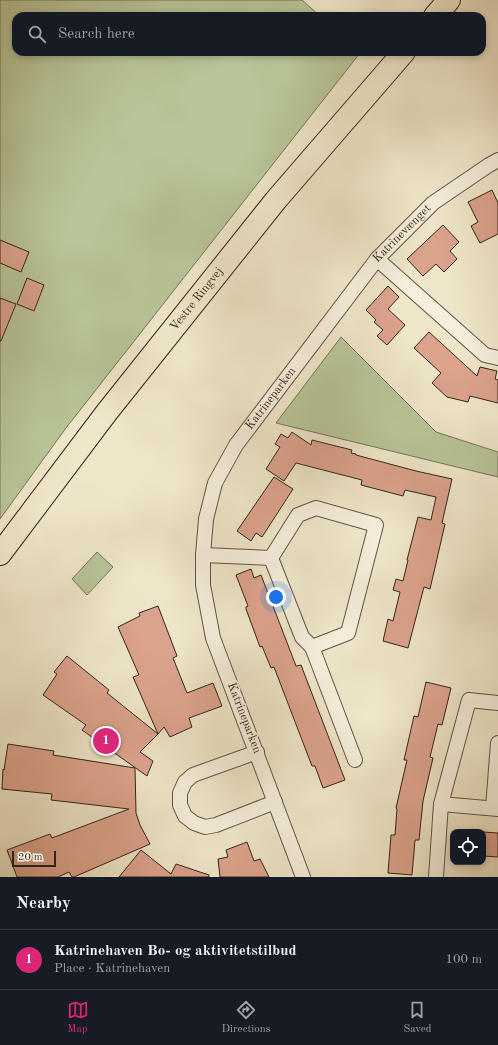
<!DOCTYPE html>
<meta charset="utf-8">
<style>
body{margin:0;font-family:"Old Standard TT",serif;background:#20242c;color:#f1f3f6}
.controls{position:absolute;right:12px;bottom:12px;display:grid;overflow:hidden;border-radius:8px;box-shadow:0 2px 6px #0003}
.controls button{width:36px;height:36px;display:grid;place-items:center;padding:0;border:0;border-bottom:1px solid #363941;background:#171b24;color:#f1f3f6;font:20px sans-serif}
.scale{position:absolute;left:12px;bottom:10px;width:44px;box-sizing:border-box;padding-left:4px;border:2px solid #33241e;border-top:0;font-size:11px;line-height:14px;white-space:nowrap;color:#33241e;-webkit-text-stroke:3px #f5efdc;paint-order:stroke}
.you{position:absolute;left:276px;top:597px;width:14px;height:14px;margin:-10px;border:3px solid #fff;border-radius:50%;background:#1a73e8;box-shadow:0 0 0 6px #1a73e833}
.badge{display:grid;place-items:center;width:26px;height:26px;border-radius:50%;background:#db2777;color:#fff;font-size:13px;font-weight:700}
.pin{position:absolute;translate:-50% -50%;border:2px solid #fff;box-shadow:0 1px 4px #0006}
.list{margin:0;padding:0;list-style:none}
h2{display:flex;justify-content:space-between;align-items:center;height:52px;margin:0;padding:0 16px;font-size:17px}
h2 small{font-size:13px;font-weight:400;color:#9ea1a6}
.list li{display:grid;grid-template-columns:26px 1fr auto;gap:12px;align-items:center;box-sizing:border-box;height:60px;padding:0 16px;border-top:1px solid #363941}
.list b{display:block;font-size:15px;white-space:nowrap}
.list p{margin:0;font-size:13px;white-space:nowrap;color:#9ea1a6}
.list em{font-size:13px;font-style:normal;color:#9ea1a6}
.icon{flex:none;width:22px;height:22px;fill:none;stroke:currentColor;stroke-width:2;stroke-linecap:round;stroke-linejoin:round}
.map{position:relative;flex:none;width:498px;height:877px;overflow:hidden}
.search{position:absolute;background:#171b24;box-shadow:0 2px 6px #0003;left:12px;right:12px;top:12px;height:44px;display:flex;align-items:center;gap:10px;box-sizing:border-box;padding:0 14px;border-radius:12px;color:#9ea1a6;font-size:15px}
.sheet{height:112px;background:#171b24}
nav{display:flex;justify-content:space-around;align-items:center;box-sizing:border-box;height:56px;border-top:1px solid #363941;background:#171b24;font-size:11px;color:#9ea1a6}
nav a{display:grid;justify-items:center;gap:2px}
nav .on{color:#db2777}
.map>svg:first-child{display:block}
</style>
<div class="map">
<svg width="498" height="877" viewBox="0 0 498 877">
<rect width="100%" height="100%" fill="#efe6c9"/>
<filter id="stains"><feTurbulence type="fractalNoise" baseFrequency=".005" numOctaves="4"/><feColorMatrix values="0 0 0 0 .2 0 0 0 0 .09 0 0 0 0 .02 0 0 0 .5 -.17"/></filter>
<radialGradient id="worn" r=".72"><stop offset=".6" stop-color="#630" stop-opacity="0"/><stop offset="1" stop-color="#630" stop-opacity=".3"/></radialGradient>
<path fill="#b8c598" stroke="#76745b" d="M 0,0 L 302,0 L 320,16 L 16,16 L 16,52 L 359,52 L 360,53 L 66,428 L 0,519 Z
M 341,337 L 436,432 L 498,452 L 498,477 L 276,423 Z
M 97,552 L 113,567 L 87,595 L 72,579 Z"/>
<path fill="#dca38c" stroke="#33241e" d="M 492,190 L 498,203 L 498,234 L 480,243 L 471,226 L 478,222 L 468,202 Z
M 443,225 L 459,242 L 450,251 L 457,259 L 444,272 L 436,264 L 423,276 L 407,259 Z
M 0,240 L 29,252 L 21,272 L 0,263 Z
M 27,278 L 44,285 L 34,311 L 17,304 Z
M 388,286 L 399,297 L 388,309 L 405,325 L 387,345 L 377,336 L 383,330 L 374,322 L 376,320 L 366,310 Z
M 0,298 L 16,304 L 1,341 L 0,341 Z
M 429,332 L 477,376 L 480,367 L 497,371 L 495,379 L 498,380 L 498,403 L 470,396 L 468,402 L 447,397 L 432,383 L 441,373 L 414,348 Z
M 292,432 L 311,445 L 312,440 L 352,450 L 351,453 L 356,454 L 356,455 L 416,471 L 452,479 L 442,523 L 445,524 L 430,589 L 424,587 L 408,648 L 383,641 L 388,619 L 393,621 L 400,592 L 393,590 L 396,579 L 403,581 L 408,560 L 407,560 L 418,517 L 431,520 L 436,497 L 405,490 L 403,496 L 361,485 L 362,480 L 296,463 L 284,481 L 266,469 L 280,447 L 275,444 L 281,434 L 288,438 Z
M 274,477 L 293,489 L 262,537 L 256,533 L 251,541 L 237,531 Z
M 251,569 L 254,578 L 261,575 L 296,666 L 301,665 L 345,780 L 323,788 L 315,766 L 312,766 L 274,667 L 271,668 L 262,646 L 260,647 L 246,609 L 246,607 L 248,606 L 236,575 Z
M 158,606 L 177,656 L 173,658 L 187,693 L 213,683 L 222,706 L 189,718 L 192,727 L 170,737 L 164,727 L 158,734 L 133,677 L 139,675 L 118,627 L 140,616 L 139,613 Z
M 67,656 L 109,690 L 107,693 L 158,734 L 140,752 L 153,761 L 147,776 L 82,730 L 86,725 L 43,695 L 57,674 L 54,672 Z
M 426,682 L 451,688 L 442,725 L 438,724 L 430,757 L 433,758 L 423,801 L 419,840 L 415,840 L 412,875 L 388,873 L 391,835 L 395,835 L 397,809 L 396,808 L 407,760 L 404,760 L 414,716 L 418,717 Z
M 8,744 L 54,751 L 53,755 L 135,768 L 136,813 L 140,825 L 150,844 L 74,877 L 72,877 L 69,872 L 58,877 L 17,877 L 7,850 L 50,834 L 52,838 L 129,809 L 51,800 L 52,794 L 2,789 L 3,769 L 4,770 Z
M 483,832 L 498,833 L 498,857 L 483,856 Z
M 247,842 L 254,861 L 260,859 L 269,877 L 220,877 L 218,859 L 228,857 L 226,850 Z
M 141,850 L 171,874 L 176,864 L 209,875 L 209,877 L 119,877 Z"/>
<g fill="none" stroke-linecap="round" stroke-linejoin="round">
<defs>
<g id="minor">
<path d="M 377,259 L 485,355 L 498,358"/>
<path d="M 203,555 L 271,558 L 298,515 L 316,508 L 376,525 L 348,633 L 312,647"/>
<path d="M 271,558 L 302,637 L 312,647 L 355,760"/>
<path d="M 257,752 L 193,775 L 185,782 L 180,793 L 180,805 L 185,816 L 194,823 L 205,827 L 216,825 L 275,802"/>
<path d="M 441,804 L 498,809"/>
<path d="M 493,808 L 498,743"/>
<path id="s1" d="M 303,877 L 213,638 L 203,585 L 203,555 L 206,519 L 215,483 L 236,445 L 377,259 L 433,203 L 489,165 L 498,160"/>
<path d="M 436,877 L 441,804 L 469,700 L 498,703"/>
</g>
<g id="primary">
<path d="M 435,16 L 449,0"/>
<path id="s2" d="M 0,554 L 107,412 L 276,200 L 404,52"/>
</g>
</defs>
<use href="#minor" stroke="#625449" stroke-width="16"/>
<use href="#primary" stroke="#33241e" stroke-width="24"/>
<use href="#minor" stroke="#f5efdc" stroke-width="14"/>
<use href="#primary" stroke="#efe6c9" stroke-width="22"/>
</g>
<g text-anchor="middle" dominant-baseline="central" stroke-width="3.5" stroke-linejoin="round" paint-order="stroke">
<g font-size="12" fill="#33241e" stroke="#f5efdc">
<text stroke="none"><textPath href="#s1" startOffset="725">Katrinevænget</textPath></text>
<text stroke="none"><textPath href="#s2" startOffset="322">Vestre Ringvej</textPath></text>
<text stroke="none"><textPath href="#s1" startOffset="514">Katrineparken</textPath></text>
<text transform="translate(244 718) rotate(69)">Katrineparken</text>
</g>
</g>
<rect width="100%" height="100%" filter="url(#stains)"/>
<rect width="100%" height="100%" fill="url(#worn)"/>
</svg>
<div class="controls">
<button><svg class="icon" aria-label="locate" viewBox="0 0 24 24"><circle cx="12" cy="12" r="6"/><path d="M12 2v4M12 18v4M2 12h4M18 12h4"/></svg></button>
</div>
<div class="scale">20 m</div>
<div class="you"></div>
<div class="pin badge" style="left:106px;top:741px">1</div>
<div class="search"><svg class="icon" aria-label="search" viewBox="0 0 24 24"><circle cx="10" cy="10" r="6"/><path d="M15 15l6 6"/></svg>Search here</div>
</div>
<section class="sheet">
<h2>Nearby<small></small></h2>
<ul class="list">
<li><span class="badge">1</span><div><b>Katrinehaven Bo- og aktivitetstilbud</b><p>Place · Katrinehaven</p></div><em>100 m</em></li>
</ul>
</section>
<nav>
<a class="on"><svg class="icon" aria-label="map" viewBox="0 0 24 24"><path d="M3 6l6-2 6 2 6-2v14l-6 2-6-2-6 2zM9 4v14M15 6v14"/></svg>Map</a>
<a><svg class="icon" aria-label="directions" viewBox="0 0 24 24"><path d="M12 3l9 9-9 9-9-9zM9 14v-3h6M13 9l2 2-2 2"/></svg>Directions</a>
<a><svg class="icon" aria-label="saved" viewBox="0 0 24 24"><path d="M7 4h10v16l-5-4-5 4z"/></svg>Saved</a>
</nav>
